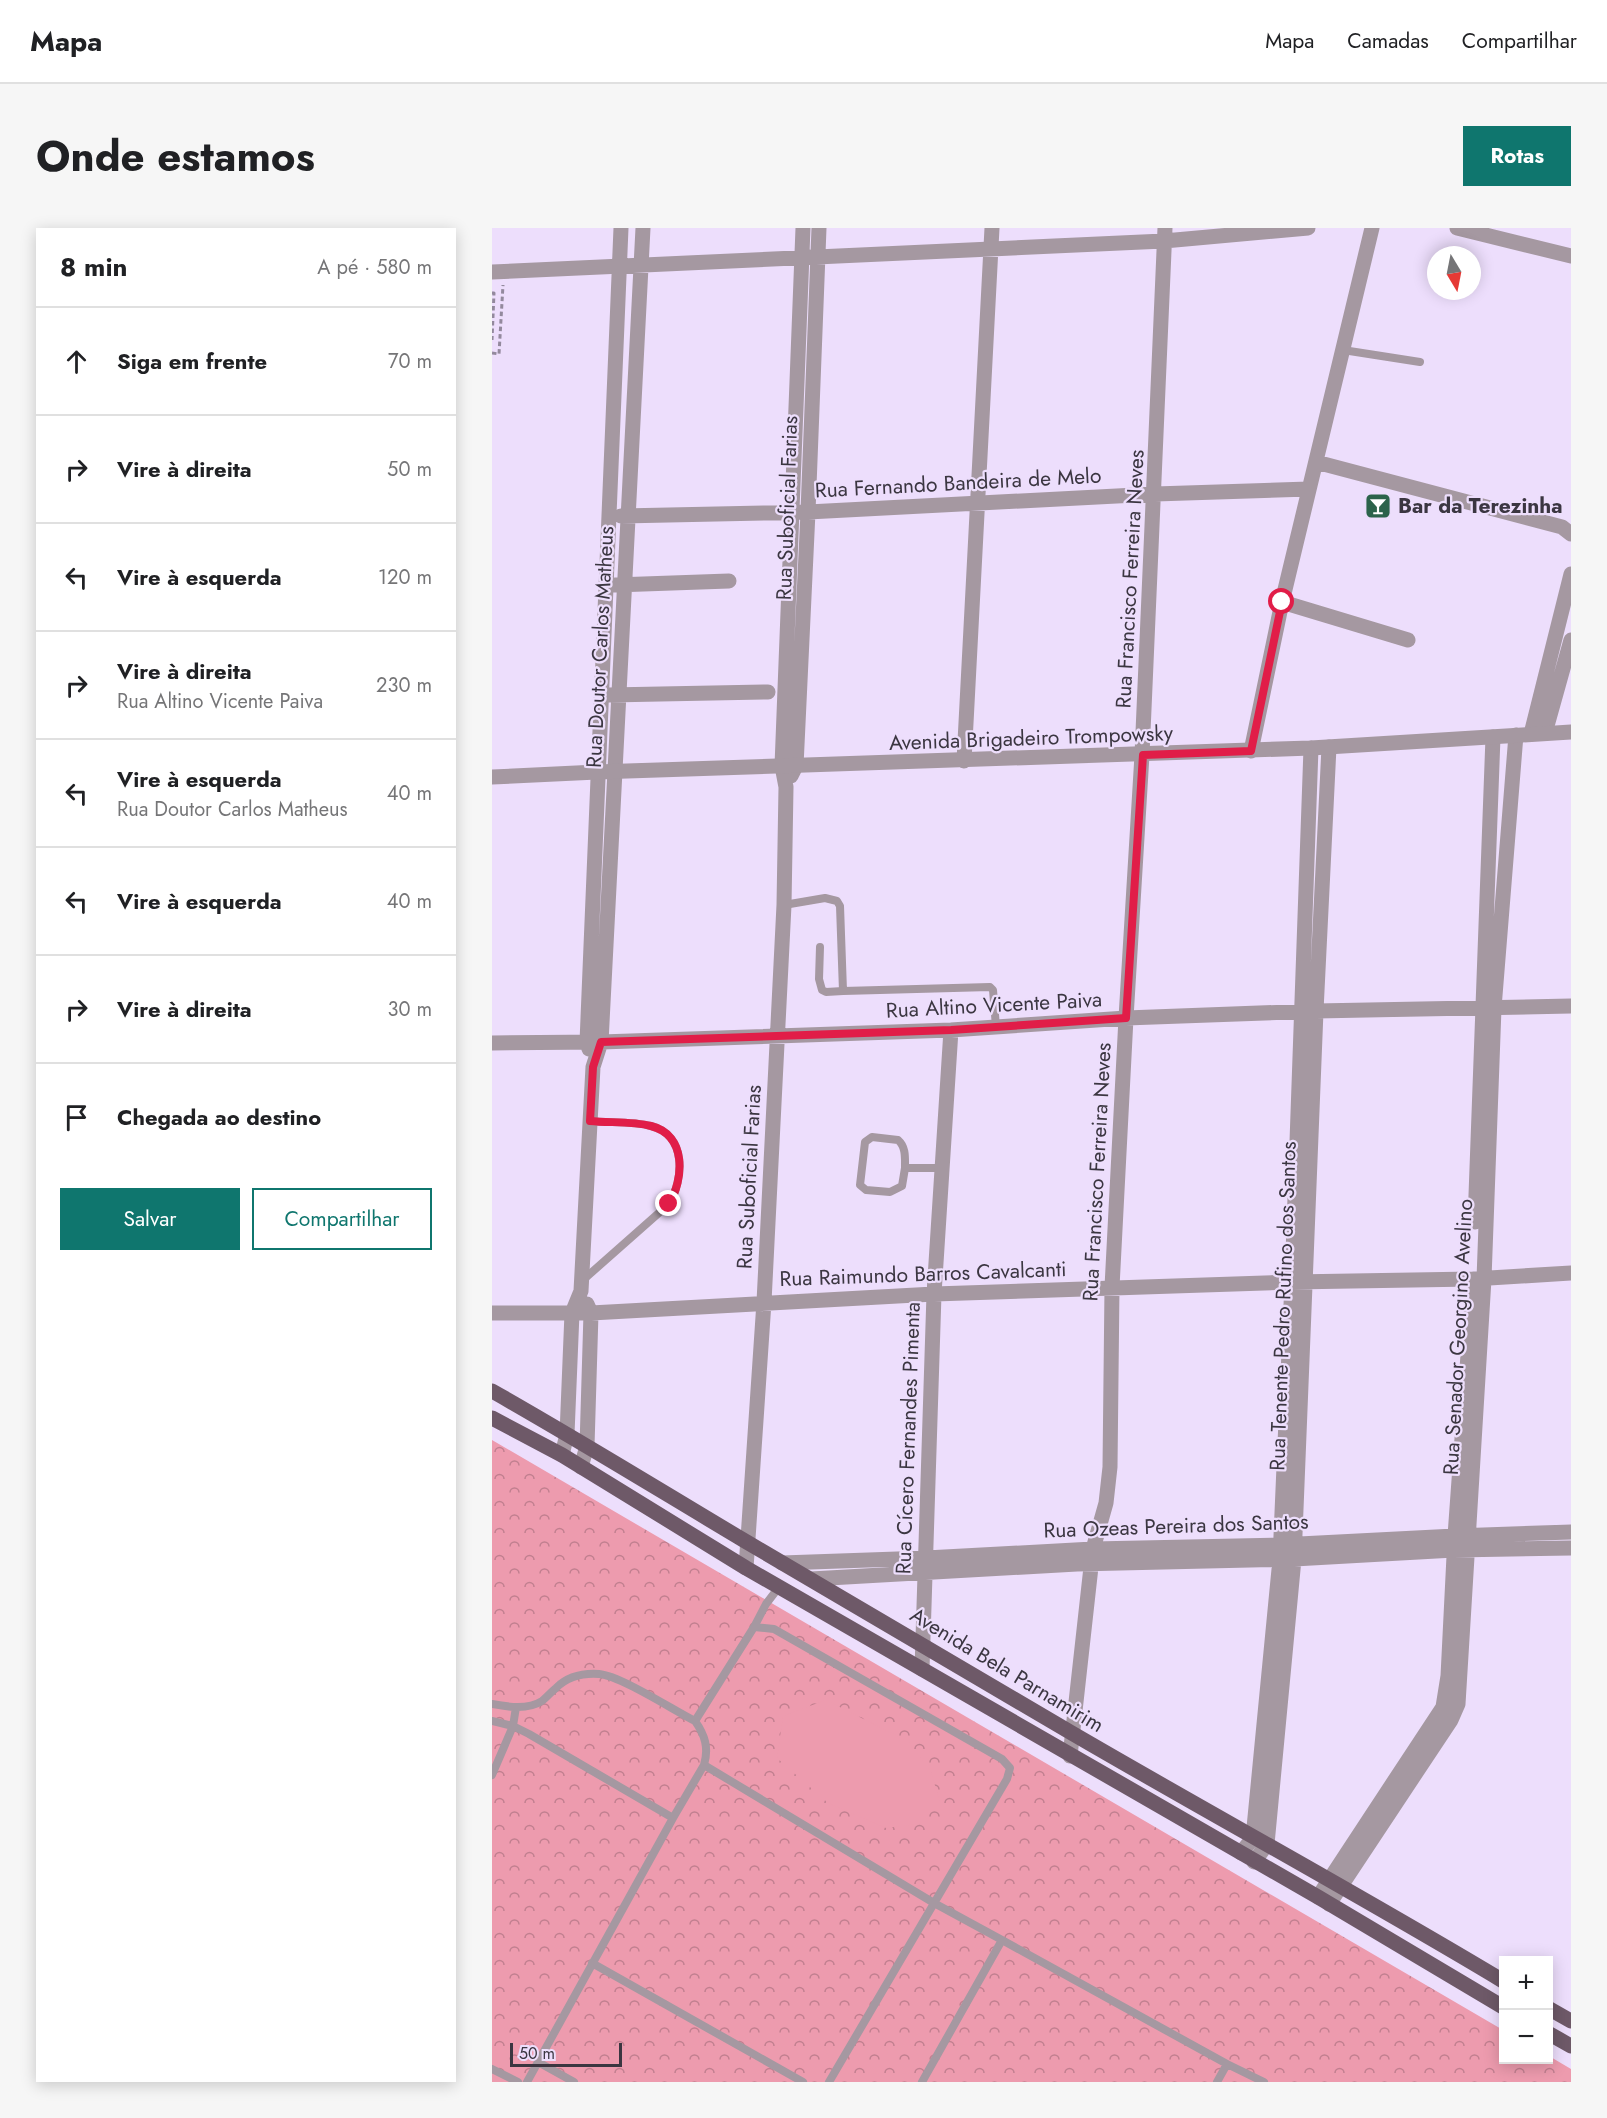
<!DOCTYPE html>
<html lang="pt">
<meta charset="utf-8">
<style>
body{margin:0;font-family:Jost,sans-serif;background:#f6f6f6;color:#202124}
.controls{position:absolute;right:18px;bottom:18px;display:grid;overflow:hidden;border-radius:0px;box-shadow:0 3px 15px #0003}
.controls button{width:54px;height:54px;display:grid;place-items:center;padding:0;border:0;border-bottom:2px solid #e0e0e0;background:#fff;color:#202124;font:30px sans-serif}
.compass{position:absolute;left:935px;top:18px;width:54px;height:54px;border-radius:50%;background:#fff;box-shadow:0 3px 15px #0003;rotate:170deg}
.scale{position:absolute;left:18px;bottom:15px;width:112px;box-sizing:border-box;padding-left:6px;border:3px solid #3b3641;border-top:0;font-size:16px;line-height:21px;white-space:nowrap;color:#3b3641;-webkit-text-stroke:4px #eddefc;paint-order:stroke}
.stop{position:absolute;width:18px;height:18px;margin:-14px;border:4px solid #e11d48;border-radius:50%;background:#fff}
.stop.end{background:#e11d48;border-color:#fff;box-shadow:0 2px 6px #0008}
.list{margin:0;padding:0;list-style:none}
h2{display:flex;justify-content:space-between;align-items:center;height:78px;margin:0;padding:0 24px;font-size:26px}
h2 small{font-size:20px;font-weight:400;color:#757577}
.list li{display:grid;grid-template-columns:39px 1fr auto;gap:18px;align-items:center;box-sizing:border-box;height:108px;padding:0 24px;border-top:2px solid #e0e0e0}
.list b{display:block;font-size:22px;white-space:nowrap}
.list p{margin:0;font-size:20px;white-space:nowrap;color:#757577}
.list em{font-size:20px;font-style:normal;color:#757577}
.actions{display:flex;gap:12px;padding:18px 24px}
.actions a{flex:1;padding:14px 0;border:2px solid #0f766e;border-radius:0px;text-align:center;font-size:21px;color:#0f766e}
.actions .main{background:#0f766e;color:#fff}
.icon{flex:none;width:33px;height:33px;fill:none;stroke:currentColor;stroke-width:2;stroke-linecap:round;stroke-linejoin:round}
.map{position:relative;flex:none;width:1079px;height:1854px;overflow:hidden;border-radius:0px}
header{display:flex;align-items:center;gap:36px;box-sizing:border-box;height:84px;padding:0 30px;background:#fff;border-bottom:2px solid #e0e0e0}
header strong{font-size:28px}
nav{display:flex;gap:33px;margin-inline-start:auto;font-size:21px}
.intro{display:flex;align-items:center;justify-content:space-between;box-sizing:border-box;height:144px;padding:0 36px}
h1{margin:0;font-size:42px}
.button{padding:15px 27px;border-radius:0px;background:#0f766e;color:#fff;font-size:21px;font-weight:700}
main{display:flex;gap:36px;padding:0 36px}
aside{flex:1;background:#fff;border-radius:0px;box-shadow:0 3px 15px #0003}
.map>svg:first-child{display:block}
</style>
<header>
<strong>Mapa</strong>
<nav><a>Mapa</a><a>Camadas</a><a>Compartilhar</a></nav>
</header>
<div class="intro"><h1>Onde estamos</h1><a class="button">Rotas</a></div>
<main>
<aside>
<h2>8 min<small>A pé · 580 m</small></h2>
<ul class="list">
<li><svg class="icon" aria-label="ahead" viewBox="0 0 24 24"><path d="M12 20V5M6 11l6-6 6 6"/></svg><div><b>Siga em frente</b></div><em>70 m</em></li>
<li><svg class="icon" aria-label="right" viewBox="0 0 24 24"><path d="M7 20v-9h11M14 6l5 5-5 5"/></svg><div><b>Vire à direita</b></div><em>50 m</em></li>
<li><svg class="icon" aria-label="left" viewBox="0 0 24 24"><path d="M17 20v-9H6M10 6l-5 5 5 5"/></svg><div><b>Vire à esquerda</b></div><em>120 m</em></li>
<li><svg class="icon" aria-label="right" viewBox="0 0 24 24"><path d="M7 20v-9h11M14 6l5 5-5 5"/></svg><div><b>Vire à direita</b><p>Rua Altino Vicente Paiva</p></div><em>230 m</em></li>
<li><svg class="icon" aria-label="left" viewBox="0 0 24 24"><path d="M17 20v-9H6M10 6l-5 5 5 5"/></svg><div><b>Vire à esquerda</b><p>Rua Doutor Carlos Matheus</p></div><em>40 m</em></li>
<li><svg class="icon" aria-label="left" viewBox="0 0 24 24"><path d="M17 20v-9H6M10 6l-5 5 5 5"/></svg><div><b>Vire à esquerda</b></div><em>40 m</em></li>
<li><svg class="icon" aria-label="right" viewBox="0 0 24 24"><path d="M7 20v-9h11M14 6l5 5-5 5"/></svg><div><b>Vire à direita</b></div><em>30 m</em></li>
<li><svg class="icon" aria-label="arrive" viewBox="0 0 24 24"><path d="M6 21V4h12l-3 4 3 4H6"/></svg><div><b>Chegada ao destino</b></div></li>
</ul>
<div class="actions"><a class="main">Salvar</a><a>Compartilhar</a></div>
</aside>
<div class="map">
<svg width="1079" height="1854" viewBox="0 0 1079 1854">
<defs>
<pattern id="park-crowns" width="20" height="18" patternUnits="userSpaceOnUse" patternTransform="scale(1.5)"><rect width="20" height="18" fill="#ed9bae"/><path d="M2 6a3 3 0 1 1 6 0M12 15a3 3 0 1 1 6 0" fill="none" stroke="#c17f8f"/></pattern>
</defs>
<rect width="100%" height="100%" fill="#eddefc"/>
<path fill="url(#park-crowns)" d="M 0,1212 L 1011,1802 L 1011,1832 L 1056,1832 L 1057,1828 L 1079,1841 L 1079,1854 L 0,1854 Z"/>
<path fill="#ed9bae" d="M 334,1472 L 417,1514 L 439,1544 L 448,1574 L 425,1596 L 394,1600 L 336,1575 L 285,1530 L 291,1488 Z"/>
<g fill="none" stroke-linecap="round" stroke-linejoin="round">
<path stroke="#93899d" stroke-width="3" stroke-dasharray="4.5 3" stroke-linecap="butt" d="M 0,65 L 2,65 L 0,112
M 0,125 L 7,126 L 11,57"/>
<path stroke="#a598a1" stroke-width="8" d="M 851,122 L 928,134
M 292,677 L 333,670 L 345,673 L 348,678 L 351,763 L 334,764 L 330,762 L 327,751 L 328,719
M 351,763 L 498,759 L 501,762 L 504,799
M 413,940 L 410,958 L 398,964 L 374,962 L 368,957 L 373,914 L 380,909 L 406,912 C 414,919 413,929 413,940 L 450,940
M 91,1052 L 177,976 C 192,951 195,907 159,898 C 140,893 118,895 98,893
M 262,1399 L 274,1376 L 287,1359
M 0,1476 C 16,1479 36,1482 50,1473 C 55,1469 59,1464 64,1460 C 75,1449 91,1445 107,1446 C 129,1448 181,1482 203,1493 C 213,1507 217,1520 212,1537 L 442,1675 L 510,1712 L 430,1854
M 0,1493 L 21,1498 L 37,1506 L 181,1590 L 35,1854
M 203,1493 L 262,1399 L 282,1401 L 510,1531 L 518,1540 L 515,1551 L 337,1854
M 0,1547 L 21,1498 L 24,1479
M 181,1590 L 212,1537
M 510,1712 L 735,1836 L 772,1854
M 100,1735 L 311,1854
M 46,1834 L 82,1854
M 0,1841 L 26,1854
M 725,1854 L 735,1836"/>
<path stroke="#a598a1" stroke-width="15" d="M 965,0 L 1079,28
M 0,44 L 672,13 L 816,0
M 824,234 L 1070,299 L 1079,306
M 129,288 L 316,284 L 663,266 L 817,261
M 123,357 L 237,353
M 790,374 L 916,412
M 117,467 L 276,464
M 1053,505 L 1079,412
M 1039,506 L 1079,346
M 759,523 L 790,374 L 880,0
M 472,533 L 500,0
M 299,548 L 304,538 L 316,284 L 327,0
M 0,815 L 109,814 L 459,802 L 634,790 L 824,783 L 1079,778
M 97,821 L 95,814 L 129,0
M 983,994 L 1001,509
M 0,1085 L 99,1085 L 442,1066 L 800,1054 L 981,1051 L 1079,1045
M 70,1227 L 75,1206 L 80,1085 L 89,1063 L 101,839 L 109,814 L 151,0
M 89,1239 L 95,1218 L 99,1085 L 95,1076
M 290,1335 L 434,1330 L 601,1321 L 788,1317 L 963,1308 L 1079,1304
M 254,1340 L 272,1074 L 292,677 L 294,559 L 290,538 L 311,0
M 319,1351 L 585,1336 L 802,1331 L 962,1322 L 1079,1320
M 430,1441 L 442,1066 L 459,802
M 578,1528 L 601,1321 L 614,1275 L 618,1239 L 620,1059 L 634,790 L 650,527 L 673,0
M 749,1625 L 761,1610 L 788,1331 L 800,1054 L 819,520
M 762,1634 L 775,1616 L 802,1331 L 824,783 L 837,519
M 826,1669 L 951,1479 L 956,1448 L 963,1308 L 981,1057
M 837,1676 L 959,1492 L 966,1476 L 992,1051 L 1002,780 L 1024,507"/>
<path stroke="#a598a1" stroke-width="15" d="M 0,549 L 105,544 L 819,520 L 1079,504"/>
<path stroke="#6e5968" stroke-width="15" d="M 0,1163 C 85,1211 169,1263 253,1313 C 361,1377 470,1440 578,1504 C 722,1588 868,1667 1011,1753
M 0,1190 L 70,1227 L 254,1340 L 826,1669 L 1011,1779
M 1056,1780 L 1079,1793
M 1056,1805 L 1079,1818"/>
</g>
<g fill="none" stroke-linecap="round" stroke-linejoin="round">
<path stroke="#e11d48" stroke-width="8" d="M 177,976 C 192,951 195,907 159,898 C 140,893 118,895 98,893 L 101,839 L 109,814 L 459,802 L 634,790 L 651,527 L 759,523 L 790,374"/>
</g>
<defs>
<symbol id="bar-square" viewBox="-11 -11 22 22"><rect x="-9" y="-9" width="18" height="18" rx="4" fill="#2c634b" stroke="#eddefc"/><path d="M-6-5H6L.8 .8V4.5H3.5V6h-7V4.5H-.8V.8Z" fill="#fff"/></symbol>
</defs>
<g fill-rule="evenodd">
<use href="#bar-square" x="871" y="263" width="30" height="30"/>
</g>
<g text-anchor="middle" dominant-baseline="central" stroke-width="4.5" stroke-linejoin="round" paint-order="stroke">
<g font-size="21" fill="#3b3641" stroke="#eddefc">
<text transform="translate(466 255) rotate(-3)">Rua Fernando Bandeira de Melo</text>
<text transform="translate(295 280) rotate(-88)">Rua Suboficial Farias</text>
<text transform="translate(638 351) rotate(-87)">Rua Francisco Ferreira Neves</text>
<text transform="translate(108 419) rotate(-87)">Rua Doutor Carlos Matheus</text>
<text transform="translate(539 510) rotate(-2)">Avenida Brigadeiro Trompowsky</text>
<text transform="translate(502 777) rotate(-3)">Rua Altino Vicente Paiva</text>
<text transform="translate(605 944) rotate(-87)">Rua Francisco Ferreira Neves</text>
<text transform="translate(257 949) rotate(-87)">Rua Suboficial Farias</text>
<text transform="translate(431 1046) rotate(-2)">Rua Raimundo Barros Cavalcanti</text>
<text transform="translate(791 1078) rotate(-88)">Rua Tenente Pedro Rufino dos Santos</text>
<text transform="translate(966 1109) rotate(-87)">Rua Senador Georgino Avelino</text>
<text transform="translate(416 1210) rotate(-88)">Rua Cícero Fernandes Pimenta</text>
<text transform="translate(684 1298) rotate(-2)">Rua Ozeas Pereira dos Santos</text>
<text transform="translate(515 1442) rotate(31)">Avenida Bela Parnamirim</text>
</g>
<g font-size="21" font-weight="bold" fill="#3b3641" stroke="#eddefc" text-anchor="start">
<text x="906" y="278">Bar da Terezinha</text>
</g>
</g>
</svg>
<div class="controls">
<button>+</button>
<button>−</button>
</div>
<svg class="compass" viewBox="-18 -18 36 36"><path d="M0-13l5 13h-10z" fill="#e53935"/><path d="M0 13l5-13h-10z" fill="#757577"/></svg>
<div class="scale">50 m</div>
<div class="stop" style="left:790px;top:374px"></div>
<div class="stop end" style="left:177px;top:976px"></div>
</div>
</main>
